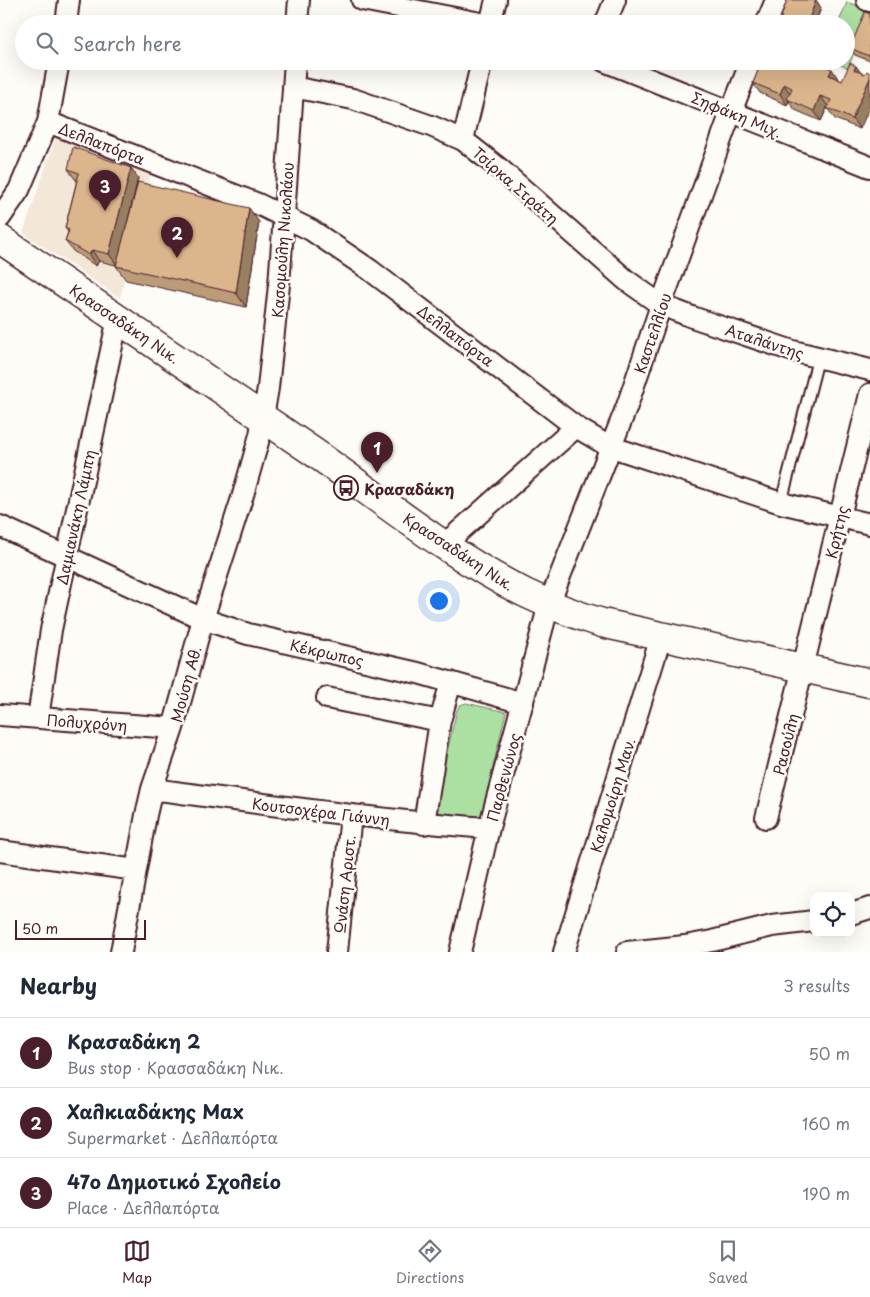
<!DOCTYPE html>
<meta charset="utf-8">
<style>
body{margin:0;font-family:"Playpen Sans",sans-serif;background:#f2f2f3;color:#1f2937}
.controls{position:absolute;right:15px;bottom:15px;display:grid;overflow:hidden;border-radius:10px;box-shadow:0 5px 20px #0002}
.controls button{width:45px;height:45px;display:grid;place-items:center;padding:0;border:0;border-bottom:1px solid #e0e1e3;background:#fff;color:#1f2937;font:25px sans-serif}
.scale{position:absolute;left:15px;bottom:12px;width:131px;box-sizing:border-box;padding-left:5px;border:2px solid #4a1f2b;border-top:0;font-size:14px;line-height:18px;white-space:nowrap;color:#4a1f2b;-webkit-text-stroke:4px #fdfcf7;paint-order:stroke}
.you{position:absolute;left:438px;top:600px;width:18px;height:18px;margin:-12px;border:4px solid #fff;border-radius:50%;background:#1a73e8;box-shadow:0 0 0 8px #1a73e833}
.badge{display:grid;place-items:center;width:32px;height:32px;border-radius:50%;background:#4a1f2b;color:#fff;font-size:16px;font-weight:700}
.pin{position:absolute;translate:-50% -41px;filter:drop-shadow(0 1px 2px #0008)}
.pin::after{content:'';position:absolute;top:26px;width:18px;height:15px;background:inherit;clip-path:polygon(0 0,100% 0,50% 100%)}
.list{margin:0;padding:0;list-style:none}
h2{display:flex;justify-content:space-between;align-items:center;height:65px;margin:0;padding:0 20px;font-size:21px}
h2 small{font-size:16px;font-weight:400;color:#747a83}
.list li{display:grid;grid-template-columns:32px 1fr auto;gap:15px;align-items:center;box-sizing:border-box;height:70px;padding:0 20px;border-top:1px solid #e0e1e3}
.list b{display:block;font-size:19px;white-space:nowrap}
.list p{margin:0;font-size:16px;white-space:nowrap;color:#747a83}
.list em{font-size:16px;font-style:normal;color:#747a83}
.icon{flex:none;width:28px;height:28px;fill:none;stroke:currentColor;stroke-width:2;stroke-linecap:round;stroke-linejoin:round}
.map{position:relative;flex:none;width:870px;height:952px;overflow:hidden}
.search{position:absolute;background:#fff;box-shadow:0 5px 20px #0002;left:15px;right:15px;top:15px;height:55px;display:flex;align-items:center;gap:12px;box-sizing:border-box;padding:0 18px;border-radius:28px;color:#747a83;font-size:19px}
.sheet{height:275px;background:#fff}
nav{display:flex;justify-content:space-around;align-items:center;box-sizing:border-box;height:70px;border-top:1px solid #e0e1e3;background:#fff;font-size:14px;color:#747a83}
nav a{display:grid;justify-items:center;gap:2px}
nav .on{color:#4a1f2b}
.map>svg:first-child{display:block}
</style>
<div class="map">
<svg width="870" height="952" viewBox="0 0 870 952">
<rect width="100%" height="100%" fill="#fdfcf7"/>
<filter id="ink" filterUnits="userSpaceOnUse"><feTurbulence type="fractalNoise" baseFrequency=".02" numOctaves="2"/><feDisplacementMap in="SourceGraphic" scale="10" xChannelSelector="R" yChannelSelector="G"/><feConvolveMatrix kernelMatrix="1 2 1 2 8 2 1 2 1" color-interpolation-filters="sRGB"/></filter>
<g filter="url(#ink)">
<path fill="#f3e7d7" d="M 56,137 L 151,172 L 120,298 L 23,233 Z"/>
<path fill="#abe0a2" stroke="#7a8066" d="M 847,2 L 870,11 L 848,68 L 830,61 L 846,61 L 846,24 L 838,24 Z
M 466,703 L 506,712 L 481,818 L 436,814 L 441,777 L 457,710 L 460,705 Z"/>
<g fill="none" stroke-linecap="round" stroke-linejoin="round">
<defs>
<path id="lane" d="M 781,503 L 818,359"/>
<path id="street" d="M 362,0 L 486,24
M 867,0 L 870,1
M 66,24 L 69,0
M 297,24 L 299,0
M 490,24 L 496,0
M 605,24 L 615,0
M 766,24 L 776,0
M 604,61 L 870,167
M 293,87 L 353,99 L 431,126 L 463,140 L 500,169 L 626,280 L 661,305 L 695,318 L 793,351 L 870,370
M 48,122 L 258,204 L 311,230 L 370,270 L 576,427 L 603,443 L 624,451 L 781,503 L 870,524
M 463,140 L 482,61
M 0,218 L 19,190 L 48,122 L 59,61
M 0,526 L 203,619 L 248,634 L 418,673 L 523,703
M 445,544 L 576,427
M 327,698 L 440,721
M 0,715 L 173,728
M 38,718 L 51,630 L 118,318
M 152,789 C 265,804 376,820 489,828
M 766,818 L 870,394
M 424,824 L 440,721 L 451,682
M 0,851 L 136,870
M 851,914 L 870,908
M 121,952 L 146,815 L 152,789 L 173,728 L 203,619 L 243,495 L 260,435 L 268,388 L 279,285 L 295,61
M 337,952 L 351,815
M 460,952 L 489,828 L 549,604 L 627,406 L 661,305 L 731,112 L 751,61
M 564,952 L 661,637
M 627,952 L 685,946 L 712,941 L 772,926 L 814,921"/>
<path id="secondary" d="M 0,239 C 104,309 208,380 312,451 C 381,499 449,555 525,593 C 550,605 576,615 602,623 L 870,683"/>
</defs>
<use href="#lane" stroke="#4a1f2b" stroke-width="14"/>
<use href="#street" stroke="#4a1f2b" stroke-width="24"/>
<use href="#secondary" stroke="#4a1f2b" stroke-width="31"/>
<use href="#lane" stroke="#fdfcf7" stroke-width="10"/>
<use href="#street" stroke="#fdfcf7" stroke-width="20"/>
<use href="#secondary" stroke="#fdfcf7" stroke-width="28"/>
</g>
<path fill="#bc9c78" stroke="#4a1f2b" d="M 816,0 L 821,8 L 815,24 L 783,24 L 780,20 Z
M 870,14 L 870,61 L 855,55 L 850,48 Z
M 756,61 L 825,61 L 828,66 L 827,68 L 838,79 L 842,81 L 856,66 L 860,72 L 860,129 L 835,119 L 827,108 L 828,106 L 821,121 L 795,110 L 789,101 L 787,105 L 760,93 L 753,83 L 758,71 L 754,66 Z
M 131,168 L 138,178 L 128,219 L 259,222 L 246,307 L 126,280 L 116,266 L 116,265 L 99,261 L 96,266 L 73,251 L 65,241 L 68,232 L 65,228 L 77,180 L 75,179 L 68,169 Z"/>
<path fill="#997f62" stroke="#4a1f2b" d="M 816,0 L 821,8 L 815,24 L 807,24 Z
M 818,61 L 825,61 L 828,66 L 825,74 L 817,63 Z
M 856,66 L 863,76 L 854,70 Z
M 832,69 L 839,80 L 829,75 Z
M 870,78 L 870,106 L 860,129 L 852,119 Z
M 784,84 L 791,95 L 787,99 L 789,101 L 787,105 L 780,94 Z
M 820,96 L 828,106 L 821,121 L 814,111 Z
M 131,168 L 138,178 L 117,265 L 109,254 Z
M 249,208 L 259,222 L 246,307 L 236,293 Z
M 92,250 L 99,261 L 96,266 L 89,255 Z"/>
<path fill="#dbb58c" stroke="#4a1f2b" d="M 787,0 L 816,0 L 807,24 L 790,24 L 780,20 Z
M 865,12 L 870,14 L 870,54 L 869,56 L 850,48 Z
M 756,61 L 818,61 L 817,63 L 832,69 L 829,75 L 842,81 L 850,63 L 856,66 L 854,70 L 865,74 L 867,71 L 870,73 L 870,78 L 852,119 L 827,108 L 831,100 L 820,96 L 814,111 L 787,99 L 792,88 L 784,84 L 780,94 L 753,83 L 759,68 L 754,66 Z
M 73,147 L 131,168 L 109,254 L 92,250 L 89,255 L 65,241 L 69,230 L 65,228 L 79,173 L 68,169 Z
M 138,182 L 249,208 L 236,293 L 116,266 Z"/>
</g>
<defs>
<symbol id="bus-ring" viewBox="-11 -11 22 22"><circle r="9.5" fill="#fdfcf7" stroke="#4a1f2b" stroke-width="1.5"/><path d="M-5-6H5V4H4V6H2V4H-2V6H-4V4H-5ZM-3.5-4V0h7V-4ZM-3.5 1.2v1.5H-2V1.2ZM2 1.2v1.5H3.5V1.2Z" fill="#4a1f2b"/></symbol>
</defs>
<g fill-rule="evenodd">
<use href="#bus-ring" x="332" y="474" width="28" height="28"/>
</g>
<g text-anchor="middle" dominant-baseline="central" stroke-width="5" stroke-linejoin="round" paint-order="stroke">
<g font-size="15" fill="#4a1f2b" stroke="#fdfcf7">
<text transform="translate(737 114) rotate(22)">Σηφάκη Μιχ.</text>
<text transform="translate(102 143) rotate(21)">Δελλαπόρτα</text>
<text transform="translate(516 185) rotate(41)">Τσίρκα Στράτη</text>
<text transform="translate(282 240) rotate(-86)">Κασομούλη Νικολάου</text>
<text transform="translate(125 323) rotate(34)">Κρασσαδάκη Νικ.</text>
<text transform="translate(652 333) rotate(-71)">Καστελλίου</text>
<text transform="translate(456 335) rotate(37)">Δελλαπόρτα</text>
<text transform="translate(765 341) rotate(18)">Αταλάντης</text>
<text transform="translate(75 517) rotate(-78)">Δαμιανάκη Λάμπη</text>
<text transform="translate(836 532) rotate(-77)">Κρήτης</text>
<text transform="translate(459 551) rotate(33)">Κρασσαδάκη Νικ.</text>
<text transform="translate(327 652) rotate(13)">Κέκρωπος</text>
<text transform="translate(185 684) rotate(-75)">Μούση Αθ.</text>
<text transform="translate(87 722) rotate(4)">Πολυχρόνη</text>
<text transform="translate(785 744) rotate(-76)">Ρασούλη</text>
<text transform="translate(503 777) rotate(-75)">Παρθενώνος</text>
<text transform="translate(612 795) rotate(-73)">Καλομοίρη Μαν.</text>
<text transform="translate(321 811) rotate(7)">Κουτσοχέρα Γιάννη</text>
<text transform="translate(344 884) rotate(-84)">Ωνάση Αριστ.</text>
</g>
<g font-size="15" font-weight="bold" fill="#4a1f2b" stroke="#fdfcf7" text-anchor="start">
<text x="364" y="488">Κρασαδάκη</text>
</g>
</g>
</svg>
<div class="controls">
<button><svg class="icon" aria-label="locate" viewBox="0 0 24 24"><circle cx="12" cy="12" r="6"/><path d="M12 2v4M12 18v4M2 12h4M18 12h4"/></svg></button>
</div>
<div class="scale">50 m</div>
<div class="you"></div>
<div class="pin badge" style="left:377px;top:473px">1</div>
<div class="pin badge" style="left:177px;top:258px">2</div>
<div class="pin badge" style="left:105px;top:211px">3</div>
<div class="search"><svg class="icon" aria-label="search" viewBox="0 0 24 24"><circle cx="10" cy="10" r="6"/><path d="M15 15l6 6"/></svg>Search here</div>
</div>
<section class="sheet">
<h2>Nearby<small>3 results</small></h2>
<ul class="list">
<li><span class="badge">1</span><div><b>Κρασαδάκη 2</b><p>Bus stop · Κρασσαδάκη Νικ.</p></div><em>50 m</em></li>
<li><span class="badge">2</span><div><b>Χαλκιαδάκης Max</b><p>Supermarket · Δελλαπόρτα</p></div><em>160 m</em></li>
<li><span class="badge">3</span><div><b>47ο Δημοτικό Σχολείο</b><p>Place · Δελλαπόρτα</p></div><em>190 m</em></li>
</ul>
</section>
<nav>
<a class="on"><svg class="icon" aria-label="map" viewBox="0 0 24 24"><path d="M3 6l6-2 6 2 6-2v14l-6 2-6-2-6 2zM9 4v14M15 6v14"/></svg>Map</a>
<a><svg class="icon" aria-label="directions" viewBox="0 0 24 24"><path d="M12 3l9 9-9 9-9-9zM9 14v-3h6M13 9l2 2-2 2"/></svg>Directions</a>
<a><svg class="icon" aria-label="saved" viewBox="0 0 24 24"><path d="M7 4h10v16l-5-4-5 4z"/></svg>Saved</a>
</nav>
